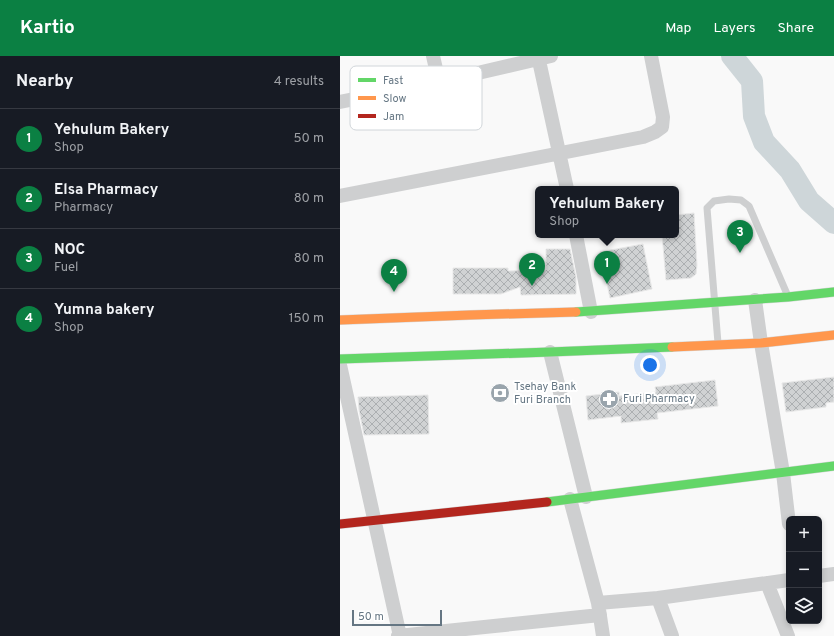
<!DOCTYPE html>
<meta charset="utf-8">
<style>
body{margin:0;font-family:Overpass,sans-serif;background:#20242c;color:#f1f3f6}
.controls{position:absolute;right:12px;bottom:12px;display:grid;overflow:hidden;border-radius:6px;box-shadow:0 2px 6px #0003}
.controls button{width:36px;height:36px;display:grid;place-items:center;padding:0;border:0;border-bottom:1px solid #363941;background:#171b24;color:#f1f3f6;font:20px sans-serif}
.scale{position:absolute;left:12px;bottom:10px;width:90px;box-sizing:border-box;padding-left:4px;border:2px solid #657683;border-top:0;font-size:11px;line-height:14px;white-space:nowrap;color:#657683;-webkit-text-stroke:3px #fff;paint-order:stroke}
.you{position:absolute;left:310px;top:309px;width:14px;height:14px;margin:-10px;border:3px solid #fff;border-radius:50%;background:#1a73e8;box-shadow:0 0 0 6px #1a73e833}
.badge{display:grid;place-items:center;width:26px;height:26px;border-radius:50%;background:#0b8043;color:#fff;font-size:13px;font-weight:700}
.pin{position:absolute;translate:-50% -33px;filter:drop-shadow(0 1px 2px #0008)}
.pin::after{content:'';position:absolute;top:21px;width:14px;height:12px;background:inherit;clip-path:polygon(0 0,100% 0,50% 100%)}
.popup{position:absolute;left:195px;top:130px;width:144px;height:52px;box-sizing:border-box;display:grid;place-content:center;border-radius:6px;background:#171b24;filter:drop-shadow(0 1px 3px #0005);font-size:13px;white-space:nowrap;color:#9ea1a6}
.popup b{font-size:15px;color:#f1f3f6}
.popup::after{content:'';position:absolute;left:50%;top:100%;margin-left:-8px;border:8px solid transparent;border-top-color:#171b24}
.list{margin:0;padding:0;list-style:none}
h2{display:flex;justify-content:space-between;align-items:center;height:52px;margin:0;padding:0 16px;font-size:17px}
h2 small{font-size:13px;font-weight:400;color:#9ea1a6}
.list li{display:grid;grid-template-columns:26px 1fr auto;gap:12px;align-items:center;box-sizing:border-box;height:60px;padding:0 16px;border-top:1px solid #363941}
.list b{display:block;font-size:15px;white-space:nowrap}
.list p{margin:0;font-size:13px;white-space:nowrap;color:#9ea1a6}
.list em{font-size:13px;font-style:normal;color:#9ea1a6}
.icon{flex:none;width:22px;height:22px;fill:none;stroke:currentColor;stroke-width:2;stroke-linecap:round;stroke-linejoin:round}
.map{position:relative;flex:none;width:494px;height:580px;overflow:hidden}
header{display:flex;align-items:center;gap:24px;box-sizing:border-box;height:56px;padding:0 20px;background:#0b8043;color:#fff}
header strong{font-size:19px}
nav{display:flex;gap:22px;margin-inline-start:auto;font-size:14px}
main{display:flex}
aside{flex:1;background:#171b24}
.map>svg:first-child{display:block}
</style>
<header>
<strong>Kartio</strong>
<nav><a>Map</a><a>Layers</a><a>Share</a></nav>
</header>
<main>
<aside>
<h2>Nearby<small>4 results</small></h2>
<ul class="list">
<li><span class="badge">1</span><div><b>Yehulum Bakery</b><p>Shop</p></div><em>50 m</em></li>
<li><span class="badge">2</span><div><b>Elsa Pharmacy</b><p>Pharmacy</p></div><em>80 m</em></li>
<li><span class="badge">3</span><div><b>NOC</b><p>Fuel</p></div><em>80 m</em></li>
<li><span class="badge">4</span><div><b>Yumna bakery</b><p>Shop</p></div><em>150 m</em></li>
</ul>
</aside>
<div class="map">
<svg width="494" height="580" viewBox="0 0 494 580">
<defs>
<pattern id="building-cross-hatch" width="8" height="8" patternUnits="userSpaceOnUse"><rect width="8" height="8" fill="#d0d2d3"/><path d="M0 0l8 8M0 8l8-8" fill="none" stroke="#acafb1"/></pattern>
</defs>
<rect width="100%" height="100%" fill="#f9f9f9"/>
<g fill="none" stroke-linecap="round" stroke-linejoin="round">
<path stroke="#ced6d9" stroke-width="22" d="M 392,0 L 412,25 L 414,60 L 424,86 L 450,114 L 469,145 L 494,167"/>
</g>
<path fill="url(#building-cross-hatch)" stroke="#e8e8e8" d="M 354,157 L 357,209 L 356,218 L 351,222 L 326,224 L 322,179 L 336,179 L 336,159 Z
M 303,188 L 312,233 L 270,242 L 260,196 Z
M 206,193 L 230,193 L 236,221 L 236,238 L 181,239 L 180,231 L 161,238 L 113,238 L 113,212 L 168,212 L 168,215 L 206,214 Z
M 494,321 L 494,346 L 486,347 L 486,351 L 446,356 L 442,327 Z
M 375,324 L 378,350 L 317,357 L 318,363 L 281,367 L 281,360 L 248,364 L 246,340 L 279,336 L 279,340 L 316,336 L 315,331 Z
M 88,339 L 89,378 L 24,379 L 19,354 L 18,341 Z"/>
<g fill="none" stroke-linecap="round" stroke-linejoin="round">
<defs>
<path id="fast" d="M 236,256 L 448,241 L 494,236
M 0,303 L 210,296 L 332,291
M 207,446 L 494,410"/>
<path id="slow" d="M 0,264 L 130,259 L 236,256
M 332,291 L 421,287 L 494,279"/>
<path id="jam" d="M 0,468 L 207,446"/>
</defs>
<use href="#fast" stroke="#d5d6d7" stroke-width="10"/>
<use href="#slow" stroke="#d5d6d7" stroke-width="10"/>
<use href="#jam" stroke="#d5d6d7" stroke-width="10"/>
<path stroke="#cecfd0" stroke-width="7" d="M 378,287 L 367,152 L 374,145 L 389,143 L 401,144 L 409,150 L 447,238"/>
<path stroke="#cecfd0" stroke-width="14" d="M 93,0 L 99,26
M 198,0 L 227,133
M 0,46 L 99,26 L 211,0
M 0,140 L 303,81 L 315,76 L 322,71 L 323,61 L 311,0
M 236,179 L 251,256
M 415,244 L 421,287 L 443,417 L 449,468
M 210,296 L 246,441
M 0,309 L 60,580
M 230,443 L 258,547 L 263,580
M 479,520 L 494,518
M 427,527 L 448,580
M 258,547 L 318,542
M 58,580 L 260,559
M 332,580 L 318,542 L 449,524"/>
<use href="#fast" stroke="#63d668" stroke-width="9"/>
<use href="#slow" stroke="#ff974d" stroke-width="9"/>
<use href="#jam" stroke="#b3261e" stroke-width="9"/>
</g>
<defs>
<symbol id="bank-disc" viewBox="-11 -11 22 22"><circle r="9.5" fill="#99a4ac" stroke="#fff"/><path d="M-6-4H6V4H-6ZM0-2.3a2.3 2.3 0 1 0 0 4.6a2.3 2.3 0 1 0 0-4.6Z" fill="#fff"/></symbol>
<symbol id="pharmacy-disc" viewBox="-11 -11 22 22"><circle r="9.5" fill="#99a4ac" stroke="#fff"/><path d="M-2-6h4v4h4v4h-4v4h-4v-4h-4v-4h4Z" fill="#fff"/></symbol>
</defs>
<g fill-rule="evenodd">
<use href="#bank-disc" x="149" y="326" width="22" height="22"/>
<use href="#pharmacy-disc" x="258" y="332" width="22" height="22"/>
</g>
<g text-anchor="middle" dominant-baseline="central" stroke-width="4" stroke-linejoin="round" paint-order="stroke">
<g font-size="11" fill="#657683" stroke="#fff" text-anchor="start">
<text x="174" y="331">Tsehay Bank<tspan x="174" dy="13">Furi Branch</tspan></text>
<text x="283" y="343">Furi Pharmacy</text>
</g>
</g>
<rect x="10" y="10" width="132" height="64" rx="6" fill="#fff" stroke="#d1d6da" stroke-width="1"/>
<rect x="18" y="22" width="18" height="4" fill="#63d668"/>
<rect x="18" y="40" width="18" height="4" fill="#ff974d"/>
<rect x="18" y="58" width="18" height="4" fill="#b3261e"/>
<g font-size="11" fill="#657683">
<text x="43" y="28">Fast</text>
<text x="43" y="46">Slow</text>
<text x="43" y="64">Jam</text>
</g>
</svg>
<div class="controls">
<button>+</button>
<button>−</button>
<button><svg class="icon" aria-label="layers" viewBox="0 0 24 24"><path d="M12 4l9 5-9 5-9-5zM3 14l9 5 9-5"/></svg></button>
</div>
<div class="scale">50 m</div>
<div class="you"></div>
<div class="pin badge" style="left:267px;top:228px">1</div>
<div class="popup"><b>Yehulum Bakery</b>Shop</div>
<div class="pin badge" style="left:192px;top:230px">2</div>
<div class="pin badge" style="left:400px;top:197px">3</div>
<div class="pin badge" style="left:54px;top:236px">4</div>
</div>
</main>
